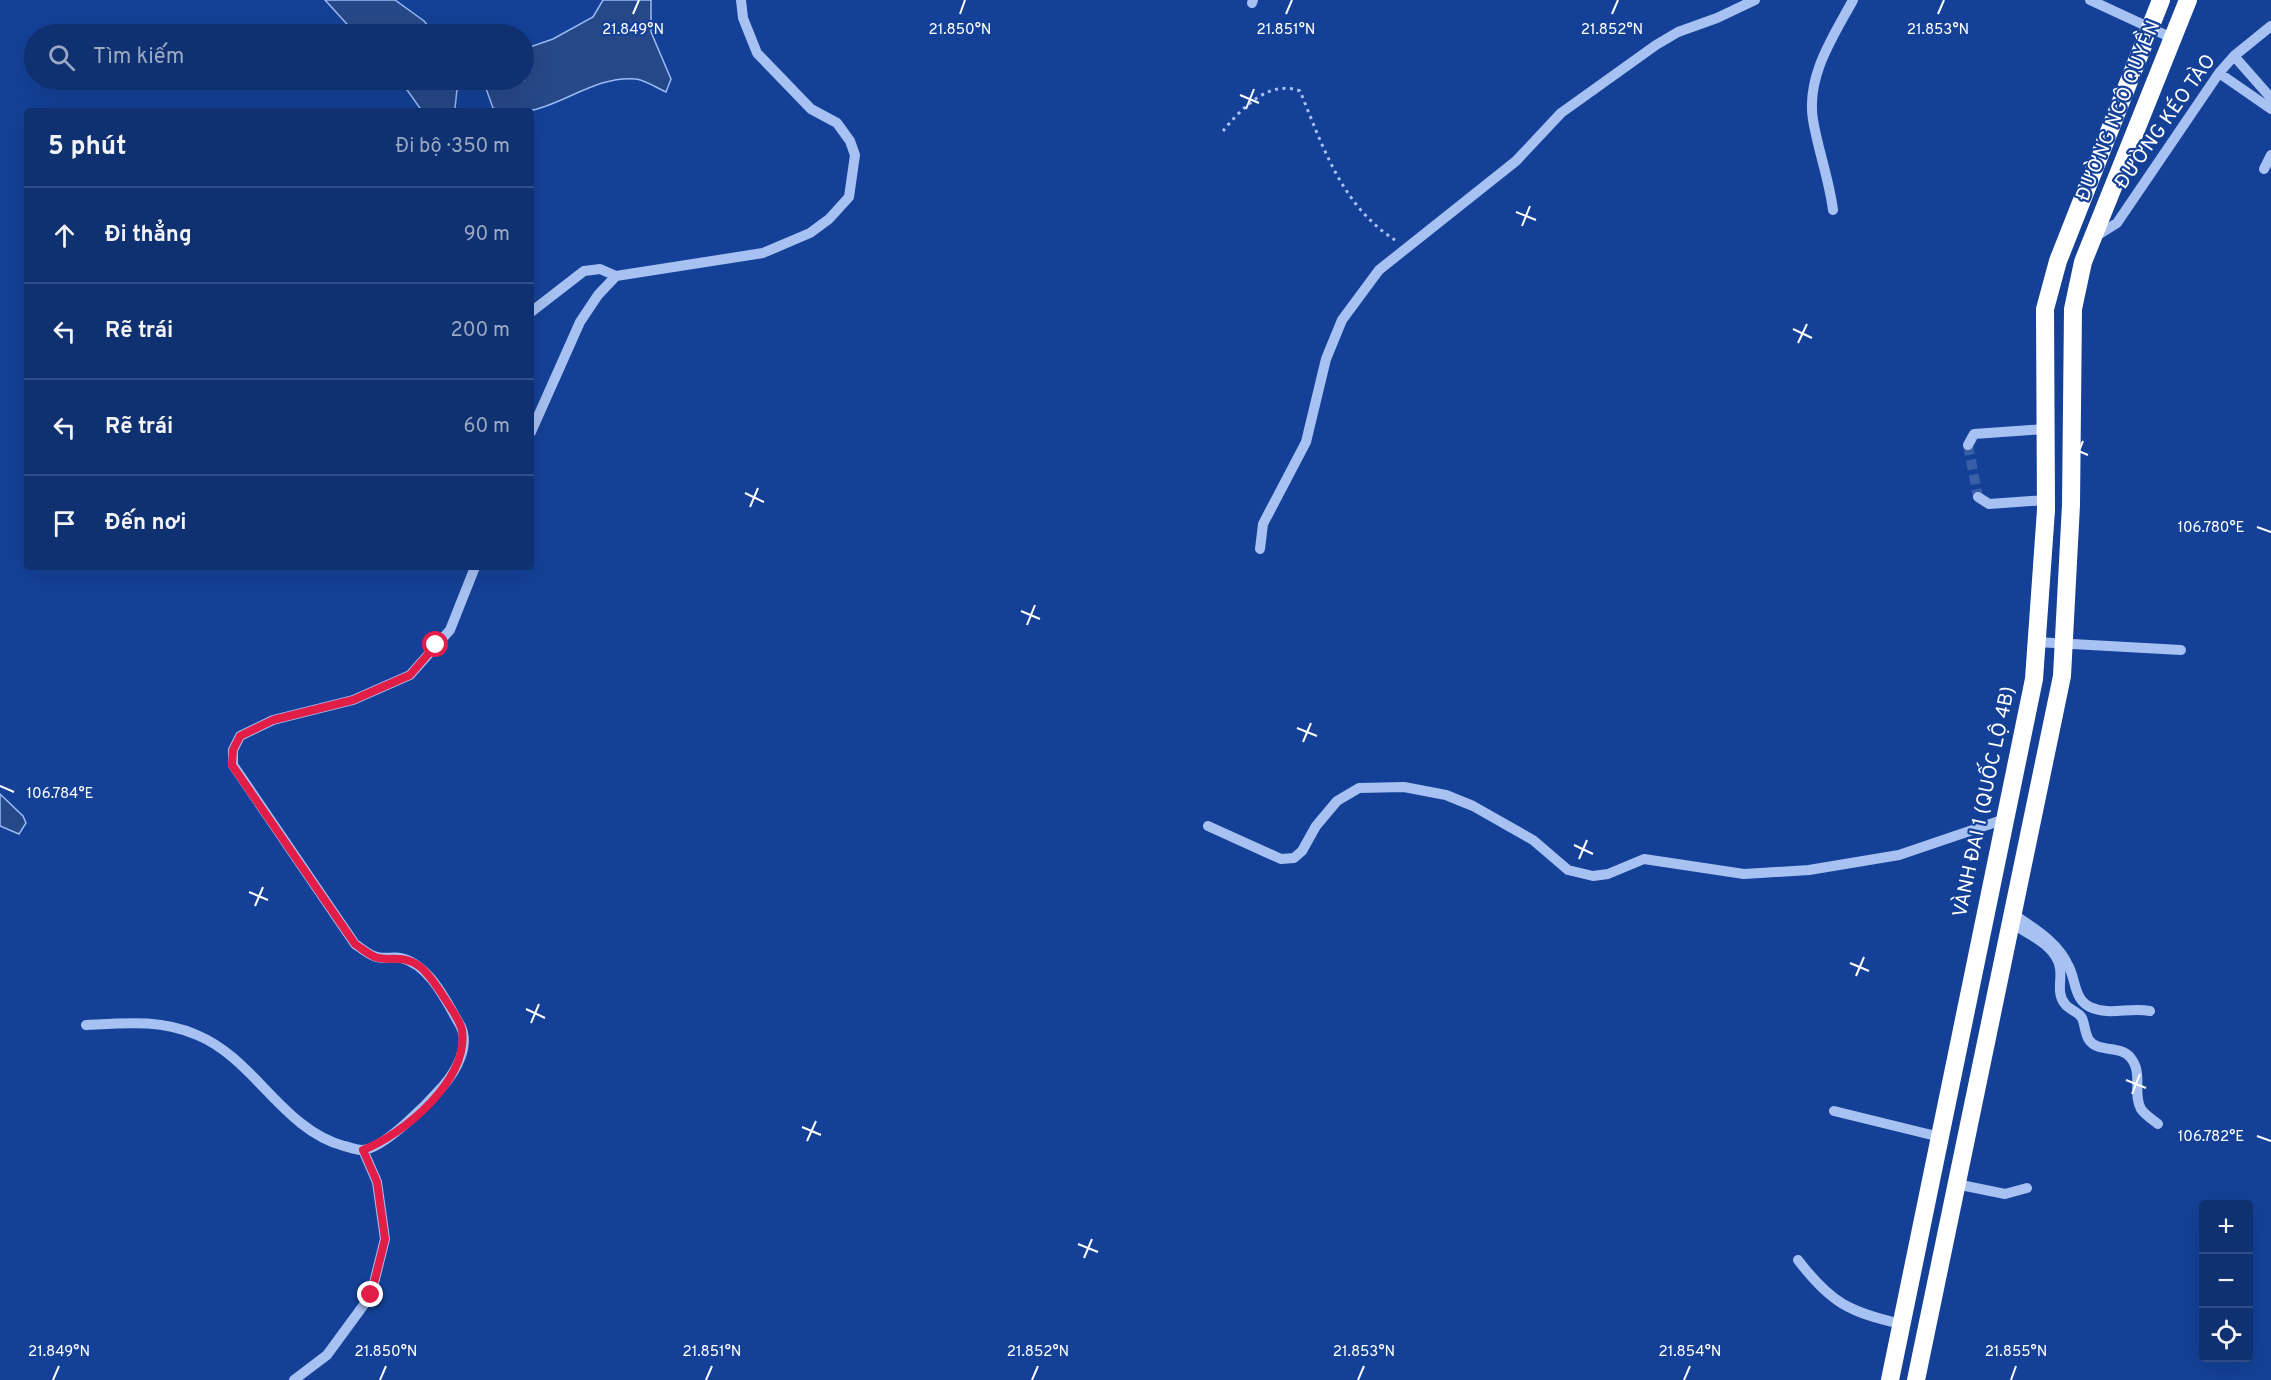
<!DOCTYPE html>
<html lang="vi">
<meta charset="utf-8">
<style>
body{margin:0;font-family:Overpass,sans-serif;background:#183976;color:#f1f3f6}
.controls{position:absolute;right:18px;bottom:18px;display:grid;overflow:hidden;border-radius:6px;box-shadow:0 6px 24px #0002}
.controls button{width:54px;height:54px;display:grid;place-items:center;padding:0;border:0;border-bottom:2px solid #2f4c84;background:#0f3171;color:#f1f3f6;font:30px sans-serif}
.stop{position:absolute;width:18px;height:18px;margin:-14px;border:4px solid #e11d48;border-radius:50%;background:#fff}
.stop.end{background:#e11d48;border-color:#fff;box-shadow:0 2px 6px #0008}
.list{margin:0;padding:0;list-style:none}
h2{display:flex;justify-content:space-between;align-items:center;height:78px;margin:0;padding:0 24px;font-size:26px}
h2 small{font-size:20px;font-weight:400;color:#9ba9c3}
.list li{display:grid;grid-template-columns:39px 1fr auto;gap:18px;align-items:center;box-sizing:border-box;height:96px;padding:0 24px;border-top:2px solid #2f4c84}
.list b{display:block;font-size:22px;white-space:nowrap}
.list em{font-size:20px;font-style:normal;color:#9ba9c3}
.icon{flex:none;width:33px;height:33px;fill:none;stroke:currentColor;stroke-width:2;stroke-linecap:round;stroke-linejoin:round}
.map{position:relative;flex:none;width:2271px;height:1380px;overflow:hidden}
.search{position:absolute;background:#0f3171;box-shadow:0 6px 24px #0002;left:24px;top:24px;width:510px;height:66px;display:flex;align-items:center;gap:15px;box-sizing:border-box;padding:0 21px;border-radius:33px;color:#9ba9c3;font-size:22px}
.panel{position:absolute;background:#0f3171;box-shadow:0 6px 24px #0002;left:24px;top:108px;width:510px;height:462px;border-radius:6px}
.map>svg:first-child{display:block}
</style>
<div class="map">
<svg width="2271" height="1380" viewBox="0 0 2271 1380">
<rect width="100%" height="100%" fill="#144197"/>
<path fill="#274888" stroke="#98bbf5" stroke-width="1.5" d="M 325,0 L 395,0 L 424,21 L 435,34 L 356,34 Z
M 603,0 L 651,0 L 651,32 L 671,79 L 666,92 C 657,88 645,80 636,79 C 584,74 544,127 493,108 L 483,80 L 524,80 L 524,49 L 553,39 L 593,17 Z
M 400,80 L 458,80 L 455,108 L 453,111 L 422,111 Z
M 0,794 L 23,816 L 26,823 L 19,834 L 0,826 Z"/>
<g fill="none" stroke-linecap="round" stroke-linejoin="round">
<path stroke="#375ea7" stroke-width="10" stroke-dasharray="10 5" stroke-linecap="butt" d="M 1968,445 L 1978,497"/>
<path stroke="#a6c1f2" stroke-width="3" stroke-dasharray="3 4.5" stroke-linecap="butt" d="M 1223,131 C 1241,109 1269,79 1300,91 C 1323,147 1342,206 1395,240"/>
<path stroke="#a6c1f2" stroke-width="10" d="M 2090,0 L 2172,38
M 1252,3 L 1253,0
M 2234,56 L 2271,98
M 2219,73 L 2271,109
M 2264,169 L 2271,155
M 1833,210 C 1829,179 1818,150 1813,120 C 1806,76 1833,37 1853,0
M 2093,238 L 2117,223 L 2219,73 L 2234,56 L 2271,26
M 531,312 L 584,271 L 600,269 L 616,276
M 531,432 L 580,322 L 598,295 L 616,276 L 763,253 L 810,233 L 829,219 L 849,197 L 855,155 L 850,141 L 837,123 L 811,109 L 757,53 L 743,18 L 741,0
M 1968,445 L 1974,434 L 2045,429
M 1978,497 L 1989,504 L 2046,500
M 1260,549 L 1263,524 L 1306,442 L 1326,359 L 1342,320 L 1379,270 L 1516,161 L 1561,113 L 1656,45 L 1678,32 L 1717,18 L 1755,0
M 2036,642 L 2181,650
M 1208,826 L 1281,859 L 1294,858 L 1302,851 L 1316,826 L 1337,801 L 1359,788 L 1404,787 L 1446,795 L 1473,806 L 1533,840 L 1568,870 L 1593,876 L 1608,874 L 1644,859 L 1744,874 L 1809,870 L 1899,855 L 2005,819
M 2013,914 C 2035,929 2058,942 2069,967 C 2076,981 2074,999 2090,1007 C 2109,1016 2129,1007 2150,1011
M 2011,923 C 2028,934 2056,945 2060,968 C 2062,980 2056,993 2065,1004 C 2069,1010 2078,1011 2082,1018 C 2085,1025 2085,1034 2089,1040 C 2098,1053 2120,1045 2130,1057 C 2144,1073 2132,1093 2141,1109 C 2145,1115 2153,1120 2158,1124
M 86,1025 C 124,1023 161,1019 197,1035 C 255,1059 282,1129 344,1146 C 349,1147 357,1150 362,1150 C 383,1150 429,1102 443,1086 C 456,1071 471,1045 460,1025 C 446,1001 430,965 401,958 C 393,956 382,960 374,956 C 368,954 361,948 355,944 L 233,765 L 233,750 L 240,736 L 273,720 L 353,700 L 410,675 L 450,630 L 475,567
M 1834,1111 L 1940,1137
M 1956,1184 L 2005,1194 L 2027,1188
M 1798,1260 C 1831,1303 1849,1312 1901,1324
M 294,1380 L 327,1355 L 371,1295 L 385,1239 L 377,1182 L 363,1150"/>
<path stroke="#fff" stroke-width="18" d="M 1890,1380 L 2034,679 L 2046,510 L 2045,309 L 2058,261 L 2161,0
M 1916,1380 L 2062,676 L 2071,505 L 2073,309 L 2083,262 L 2188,0"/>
</g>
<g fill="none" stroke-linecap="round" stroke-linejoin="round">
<path stroke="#e11d48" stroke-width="8" d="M 371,1295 L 385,1239 L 377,1182 L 363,1150 C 404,1134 469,1080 462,1030 C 460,1021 452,1010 447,1002 C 440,991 429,973 419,966 C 402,954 389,962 375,957 C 368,954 361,948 355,944 L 232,765 L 233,750 L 240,736 L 273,720 L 353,700 L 410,675 L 436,645"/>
</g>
<path fill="none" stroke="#fff" stroke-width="2" d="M 633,14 L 639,0M 960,14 L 965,0M 1286,14 L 1292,0M 1612,14 L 1618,0M 1938,14 L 1944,0M 1240,95 L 1259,103M 1246,109 L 1254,89M 1516,212 L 1536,220M 1522,226 L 1530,206M 1793,329 L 1812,338M 1798,343 L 1807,324M 2069,447 L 2088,455M 2075,460 L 2083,441M 745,493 L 764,502M 750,507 L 758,488M 2257,527 L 2271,532M 1021,611 L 1040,619M 1027,625 L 1035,605M 1297,728 L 1317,736M 1303,742 L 1311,723M 0,786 L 14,792M 1574,845 L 1593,854M 1579,859 L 1587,840M 249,892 L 268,900M 255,906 L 263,887M 1850,963 L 1869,971M 1856,976 L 1864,957M 526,1009 L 545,1018M 531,1023 L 539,1004M 2126,1080 L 2146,1088M 2132,1094 L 2140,1074M 802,1127 L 821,1135M 2257,1136 L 2271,1141M 807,1141 L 816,1121M 1078,1244 L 1098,1252M 1084,1258 L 1092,1239M 53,1380 L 59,1366M 380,1380 L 386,1366M 706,1380 L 712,1366M 1032,1380 L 1038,1366M 1358,1380 L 1364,1366M 1684,1380 L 1690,1366M 2011,1380 L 2016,1366"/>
<g text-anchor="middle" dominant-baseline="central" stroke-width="4.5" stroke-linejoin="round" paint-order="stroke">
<g font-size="20" fill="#fff" stroke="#144197">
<text transform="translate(2119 111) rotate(-68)">ĐƯỜNG NGÔ QUYỀN</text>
<text transform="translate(2166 122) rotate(-55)">ĐƯỜNG KÉO TÀO</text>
<text transform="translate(1985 802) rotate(-78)">VÀNH ĐAI 1 (QUỐC LỘ 4B)</text>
</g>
</g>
<g font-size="15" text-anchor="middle" fill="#fff" stroke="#144197" stroke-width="4.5" stroke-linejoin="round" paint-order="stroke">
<text x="633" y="34">21.849°N</text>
<text x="960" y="34">21.850°N</text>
<text x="1286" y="34">21.851°N</text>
<text x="1612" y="34">21.852°N</text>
<text x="1938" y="34">21.853°N</text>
<text x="2211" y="532">106.780°E</text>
<text x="60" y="798">106.784°E</text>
<text x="2211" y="1141">106.782°E</text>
<text x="59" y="1356">21.849°N</text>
<text x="386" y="1356">21.850°N</text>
<text x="712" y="1356">21.851°N</text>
<text x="1038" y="1356">21.852°N</text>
<text x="1364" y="1356">21.853°N</text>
<text x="1690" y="1356">21.854°N</text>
<text x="2016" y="1356">21.855°N</text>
</g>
</svg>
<div class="controls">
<button>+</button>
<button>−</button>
<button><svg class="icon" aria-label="locate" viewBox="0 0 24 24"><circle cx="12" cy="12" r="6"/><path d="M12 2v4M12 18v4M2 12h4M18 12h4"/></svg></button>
</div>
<div class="stop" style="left:436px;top:645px"></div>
<div class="stop end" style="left:371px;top:1295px"></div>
<div class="search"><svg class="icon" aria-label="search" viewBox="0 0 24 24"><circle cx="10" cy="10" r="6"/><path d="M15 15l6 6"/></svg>Tìm kiếm</div>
<section class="panel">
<h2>5 phút<small>Đi bộ · 350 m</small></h2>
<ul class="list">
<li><svg class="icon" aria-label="ahead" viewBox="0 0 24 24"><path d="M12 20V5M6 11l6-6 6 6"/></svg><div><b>Đi thẳng</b></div><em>90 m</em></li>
<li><svg class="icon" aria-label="left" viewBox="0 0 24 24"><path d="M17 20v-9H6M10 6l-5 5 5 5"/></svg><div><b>Rẽ trái</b></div><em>200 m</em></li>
<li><svg class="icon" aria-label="left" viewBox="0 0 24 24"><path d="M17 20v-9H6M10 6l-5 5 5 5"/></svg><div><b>Rẽ trái</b></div><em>60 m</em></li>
<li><svg class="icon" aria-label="arrive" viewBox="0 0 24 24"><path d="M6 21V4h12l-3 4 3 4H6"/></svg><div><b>Đến nơi</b></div></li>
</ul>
</section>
</div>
